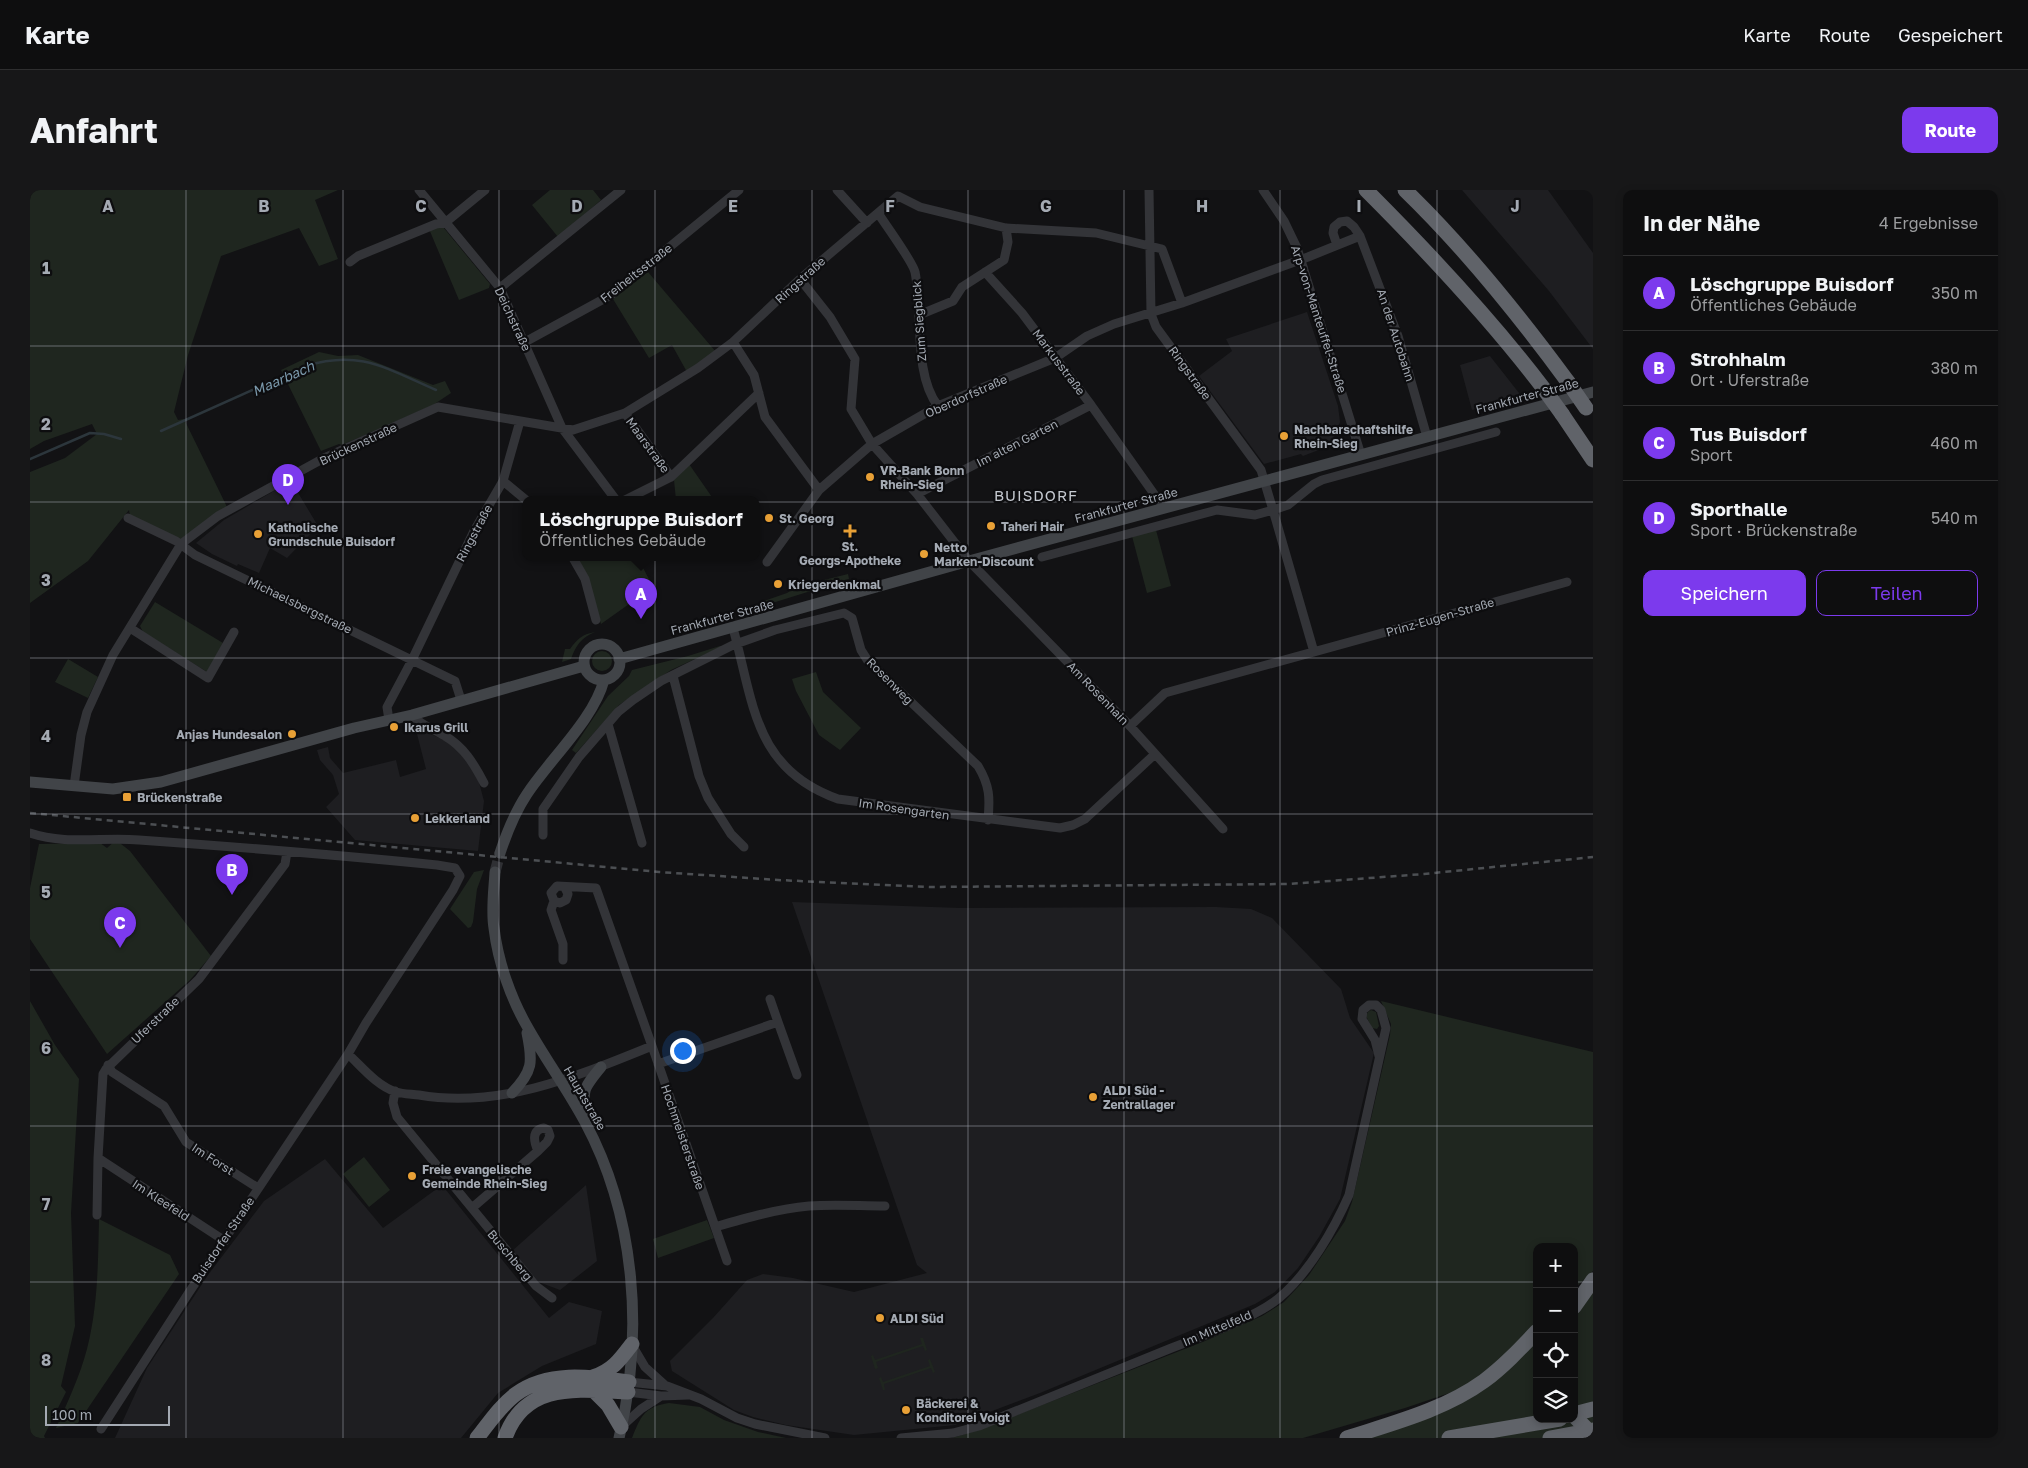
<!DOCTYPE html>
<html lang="de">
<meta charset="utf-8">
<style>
body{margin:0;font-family:"Golos Text",sans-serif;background:#171718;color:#f1f3f6}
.controls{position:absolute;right:15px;bottom:15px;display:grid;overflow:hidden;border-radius:10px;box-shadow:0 2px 8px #0003}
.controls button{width:45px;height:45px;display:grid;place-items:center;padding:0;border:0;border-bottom:1px solid #2e2e2f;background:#0e0e0f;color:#f1f3f6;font:25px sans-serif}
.scale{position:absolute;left:15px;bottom:12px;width:125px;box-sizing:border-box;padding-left:5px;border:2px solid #a4aab3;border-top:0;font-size:14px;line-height:18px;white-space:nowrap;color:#a4aab3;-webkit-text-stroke:4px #0d0d0f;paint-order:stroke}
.you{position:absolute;left:652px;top:860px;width:18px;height:18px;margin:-12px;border:4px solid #fff;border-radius:50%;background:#1a73e8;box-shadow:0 0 0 8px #1a73e833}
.badge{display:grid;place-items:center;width:32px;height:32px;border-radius:50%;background:#7c3aed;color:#fff;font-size:16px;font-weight:700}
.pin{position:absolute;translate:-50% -41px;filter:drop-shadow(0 1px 2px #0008)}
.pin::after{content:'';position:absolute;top:26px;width:18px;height:15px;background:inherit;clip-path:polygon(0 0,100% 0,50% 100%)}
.popup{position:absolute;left:492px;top:306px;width:238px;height:65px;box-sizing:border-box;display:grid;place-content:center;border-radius:10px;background:#0e0e0f;filter:drop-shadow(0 1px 4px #0005);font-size:16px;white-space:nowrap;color:#9b9c9e}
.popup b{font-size:19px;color:#f1f3f6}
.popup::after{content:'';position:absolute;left:50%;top:100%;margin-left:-10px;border:10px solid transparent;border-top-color:#0e0e0f}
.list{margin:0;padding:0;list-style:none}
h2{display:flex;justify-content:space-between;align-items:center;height:65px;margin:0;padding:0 20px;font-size:21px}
h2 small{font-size:16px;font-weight:400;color:#9b9c9e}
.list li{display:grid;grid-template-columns:32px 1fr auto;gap:15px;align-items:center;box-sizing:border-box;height:75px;padding:0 20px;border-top:1px solid #2e2e2f}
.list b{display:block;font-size:19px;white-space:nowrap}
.list p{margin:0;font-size:16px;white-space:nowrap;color:#9b9c9e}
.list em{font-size:16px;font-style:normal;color:#9b9c9e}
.actions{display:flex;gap:10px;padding:15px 20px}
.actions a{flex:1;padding:11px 0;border:1px solid #7c3aed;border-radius:10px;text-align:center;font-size:18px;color:#7c3aed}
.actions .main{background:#7c3aed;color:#fff}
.icon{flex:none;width:28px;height:28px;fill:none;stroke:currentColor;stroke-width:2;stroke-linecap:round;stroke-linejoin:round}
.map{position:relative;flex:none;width:1563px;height:1248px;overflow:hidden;border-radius:10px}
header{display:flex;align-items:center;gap:30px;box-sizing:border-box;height:70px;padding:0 25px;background:#0e0e0f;border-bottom:1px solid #2e2e2f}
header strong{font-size:24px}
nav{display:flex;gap:28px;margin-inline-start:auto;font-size:18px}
.intro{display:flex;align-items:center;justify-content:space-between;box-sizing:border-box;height:120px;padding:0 30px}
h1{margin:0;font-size:35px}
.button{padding:12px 22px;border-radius:10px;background:#7c3aed;color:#fff;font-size:18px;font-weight:700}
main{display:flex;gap:30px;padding:0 30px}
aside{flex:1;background:#0e0e0f;border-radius:10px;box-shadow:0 2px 8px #0003}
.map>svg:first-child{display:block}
</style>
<header>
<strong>Karte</strong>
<nav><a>Karte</a><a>Route</a><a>Gespeichert</a></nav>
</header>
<div class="intro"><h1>Anfahrt</h1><a class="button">Route</a></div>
<main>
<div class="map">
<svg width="1563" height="1248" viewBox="0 0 1563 1248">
<rect width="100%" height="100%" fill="#121214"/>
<path fill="#1e1e21" d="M 1432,0 L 1518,0 L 1563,63 L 1563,159 L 1519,101 Z
M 1277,122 L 1308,216 L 1310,232 L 1304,247 L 1294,258 L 1273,266 L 1271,264 L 1234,274 L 1169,186 L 1202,161 L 1196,149 Z
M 1460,166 L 1489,203 L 1488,207 L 1442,220 L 1430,175 Z
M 261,291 L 288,336 L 257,368 L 240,358 L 229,383 L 208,374 L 207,376 L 182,364 L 166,353 L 194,330 Z
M 386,540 L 396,542 L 423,554 L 447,585 L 454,611 L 448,661 L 325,650 L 296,617 L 309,604 L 303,585 L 290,570 L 287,560 L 298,557 L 300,568 L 313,583 L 366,570 L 370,587 L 396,579 Z
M 762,712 L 930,718 L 1186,717 L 1221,719 L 1242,728 L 1311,799 L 1320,828 L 1344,863 L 1310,1009 L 1289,1047 L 1268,1078 L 1245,1102 L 1225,1114 L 1010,1203 L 925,1235 L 824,1245 L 756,1235 L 723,1227 L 704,1220 L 642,1181 L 640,1171 L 683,1128 L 717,1090 L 733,1084 L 763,1088 L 824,1102 L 897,1083 L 887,1075 Z
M 295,969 L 353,1038 L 412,995 L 519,1128 L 539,1112 L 572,1121 L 566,1154 L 512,1176 L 468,1203 L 431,1248 L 85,1248 L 117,1178 L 178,1085 L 234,1011 Z
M 556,995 L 567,1071 L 530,1100 L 506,1091 L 482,1061 Z"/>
<path fill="#1f261f" d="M 0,0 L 308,0 L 285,10 L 308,69 L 289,76 L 269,38 L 191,66 L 158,165 L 144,222 L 148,230 L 154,229 L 198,319 L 150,351 L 100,326 L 99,320 L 58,371 L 0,413 L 0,282 L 35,268 L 67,244 L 62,234 L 14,251 L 0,259 Z
M 520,0 L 563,0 L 571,10 L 528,47 L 502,15 Z
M 407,36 L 413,37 L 460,94 L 459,98 L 429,110 L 399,39 Z
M 618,82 L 686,162 L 657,182 L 642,155 L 619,168 L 583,109 Z
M 289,162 L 308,166 L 328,165 L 403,195 L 415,191 L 421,203 L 403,215 L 312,255 L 309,254 L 291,261 L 251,180 Z
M 659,274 L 684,310 L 646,310 L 644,290 Z
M 1126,340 L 1141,396 L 1117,403 L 1102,346 Z
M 546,368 L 608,368 L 623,397 L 571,434 L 558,387 Z
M 818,384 L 819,389 L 736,415 L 734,411 L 757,403 L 766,397 Z
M 125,412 L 193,453 L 177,482 L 113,442 L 110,436 Z
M 565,442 C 551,448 546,455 541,469 L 532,472 L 535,459 L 540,459 C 547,449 553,444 565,442 Z
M 690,456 L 693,456 L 641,480 L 589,515 L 546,563 L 542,560 L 578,506 L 599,486 L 602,480 L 658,466 Z
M562 471a10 10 0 1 1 20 0a10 10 0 1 1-20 0Z
M 38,469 L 68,487 L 58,508 L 25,492 Z
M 786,482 L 793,502 L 831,538 L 810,560 L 789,545 L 766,501 L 762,489 Z
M 86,650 L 100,661 L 181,766 L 160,790 L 77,864 L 0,749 L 0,698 L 9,654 L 70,653 L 77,658 Z
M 454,680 L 447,699 L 443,732 L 441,737 L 438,738 L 420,719 L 444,682 Z
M 0,811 L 25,855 L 49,889 L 41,1023 L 45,1136 L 31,1196 L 36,1202 L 14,1246 L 15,1248 L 0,1248 Z
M 1351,811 L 1563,862 L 1563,1081 L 1544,1099 L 1544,1057 L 1507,1057 L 1507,1135 L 1462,1178 L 1434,1198 L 1375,1218 L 1273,1248 L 922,1248 L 951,1239 L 1175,1151 L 1232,1126 L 1254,1112 L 1279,1085 L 1315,1031 L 1322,1012 L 1360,845 L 1361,834 Z
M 1341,820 L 1346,822 L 1349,836 L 1347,839 L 1342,838 L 1336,826 L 1338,822 Z
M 334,967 L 360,1000 L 339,1017 L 313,984 Z
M 69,1029 L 140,1065 L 149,1084 L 48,1233 L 26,1238 C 37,1213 50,1186 57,1159 C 68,1116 68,1073 69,1029 Z
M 677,1030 L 684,1048 L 628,1068 L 623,1049 Z
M 1563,1098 L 1563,1248 L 1339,1248 L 1386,1232 L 1507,1151 L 1507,1229 L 1544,1229 L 1544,1116 Z
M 890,1148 L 893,1148 L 897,1160 L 895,1161 L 893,1156 L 846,1172 L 848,1178 L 845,1179 L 841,1166 L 843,1165 L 845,1170 L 892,1154 Z
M 900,1169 L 905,1182 L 903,1183 L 901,1178 L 854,1194 L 855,1200 L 853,1200 L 849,1188 L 851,1187 L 853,1192 L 900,1176 L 898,1170 Z
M 639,1213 L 670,1217 L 694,1230 L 728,1242 L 756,1248 L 602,1248 C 611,1226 614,1217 639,1213 Z"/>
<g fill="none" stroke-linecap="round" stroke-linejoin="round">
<path stroke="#2c363c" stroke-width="2.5" d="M 131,241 L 276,176 C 330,159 357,179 406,200
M 0,269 L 60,243 L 74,244 L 91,249"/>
<path stroke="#2f3034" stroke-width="11" stroke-dasharray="11 5.5" stroke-linecap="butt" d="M 465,682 L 470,663"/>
<path stroke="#333438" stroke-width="9" d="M 389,0 L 470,98 L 532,238 L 586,310
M 807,0 L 837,33
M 1233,0 L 1254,31 L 1267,58
M 848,23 C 855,34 883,72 885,82 C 893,121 883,184 908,216
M 1330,46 L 1368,146 L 1397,247
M 320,72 L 328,66 L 406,34 L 416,32 L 455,0
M 1273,77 L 1331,265
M 955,82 L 992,123 L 1061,215 L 1129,311
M 770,89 L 800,127 L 825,169 L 821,219 L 842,254 L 887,304 L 939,371 L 1100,536 L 1193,639
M 470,98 L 591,0
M 889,125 L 923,111 L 932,97 L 974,70 L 978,52 L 976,38
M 495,152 L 581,105 L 709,0
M 703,152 L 724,185 L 735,227 L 789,300
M 595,223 L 641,287
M 473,291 L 496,310
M 887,304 L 1061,215
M 595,310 L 641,287 L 729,203
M 98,328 L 146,351 L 165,365 L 425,491 L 431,510
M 1012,367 L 1187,320 L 1225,325 L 1243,320 L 1231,280 L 1126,137 L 1121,124 L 1119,0
M 543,368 L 555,389 L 566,430
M 737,372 L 789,300 L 842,254 L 908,216 L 1025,168 L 1057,146 L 1084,134 L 1152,113 L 1278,67 L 1330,46 L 1324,37 L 1317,31 L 1310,32 L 1304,37 L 1303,43 L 1307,55
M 100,438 L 178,488 L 204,442
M 703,438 C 724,514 724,579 808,609 L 1030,638 L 1043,635 L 1055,629 L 1125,564
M 1284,462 L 1243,320 L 1258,315 L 1284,294 L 1292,290 L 1466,242
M 643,486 L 669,586 L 678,608 L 701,644 L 714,657
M 382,525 C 390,535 404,539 415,546 C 434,557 444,574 454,593
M 359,530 L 357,517 L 382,470 L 444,341 L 473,291 L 490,231
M 578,534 L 612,653
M 1100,536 L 1135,503 L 1537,392
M 44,596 L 51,545 L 57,522 L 83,465 L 151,354 L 188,326 L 296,267 L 408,217 L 543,240 L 595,223 L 668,178 L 703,152 L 770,89 L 868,6 L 890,17 L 976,38 L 1066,43 L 1132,59 L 1152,113
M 0,643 C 35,655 72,647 109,650 C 208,657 308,665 407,675 L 425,678 L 430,686 L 423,700 L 336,833 L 318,864 L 158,1104 L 71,1239
M 513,645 L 513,619 L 549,567 L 588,522 L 603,510 L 631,491 L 703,455 L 745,440 L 814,423 L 822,428 L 831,460 L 838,471 L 948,576 C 960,596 960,608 958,630
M 535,698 L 538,704 L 536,710 L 530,713 L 524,711 L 521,703 L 527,696 L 566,698
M 524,711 L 521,720 L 533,754 L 533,770
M 740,809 L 748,832
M 622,856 L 697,1071
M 318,864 C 332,877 347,896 366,902 C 373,904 381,904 389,905 C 470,919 548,886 622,856 L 566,698
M 628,874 L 748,832 L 767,885
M 78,875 L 82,882 L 134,916 L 156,952 L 228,998
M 365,901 L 363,913 L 367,927 L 506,1096 L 522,1108
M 68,968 L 195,1051
M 442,1018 L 508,961 L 517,952 L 520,946 L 518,940 L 514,938 C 501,940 504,952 508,961
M 67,1025 L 68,968 L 73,884 L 76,879 L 169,789 L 255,674 L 257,662
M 685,1037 C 716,1028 747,1019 779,1016 C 804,1014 830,1016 855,1016
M 602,1155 L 615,1177 L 636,1196
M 599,1192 L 637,1196 L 671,1209 L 707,1228 L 725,1234 L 795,1248
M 598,1202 L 631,1206 L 658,1205
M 591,1237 L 611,1219 L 631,1206
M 871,1248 L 923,1243 L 949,1236 C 1013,1210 1076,1184 1139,1159 C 1170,1147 1225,1128 1249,1108 C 1279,1083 1304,1039 1319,1005 L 1356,838 L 1351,820 L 1346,815 L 1339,815 L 1333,820 L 1332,829 L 1345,850 L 1349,866"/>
<path stroke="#414448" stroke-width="11" d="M554 472a18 18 0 1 1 36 0a18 18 0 1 1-36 0Z
M 589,469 L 939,371 L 1563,202
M 0,592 L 83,599 L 131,592 L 324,538 L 382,525 L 554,476
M 470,663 C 477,642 485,622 497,604 C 520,569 564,529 574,490
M 465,682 C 464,700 461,720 464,738 C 468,772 481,809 498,838 C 516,870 538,900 555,932 C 606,1027 614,1145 589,1248
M 482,903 C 503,881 503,872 497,843
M 555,929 C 553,899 552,900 571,877"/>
<path stroke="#606369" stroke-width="15" d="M 1336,0 C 1399,63 1460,128 1514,199
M 1375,0 C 1436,59 1488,124 1538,192
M 1532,224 L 1563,270
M 1544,1117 L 1563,1090
M 563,1187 C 582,1181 590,1170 602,1154
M 564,1201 L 578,1215 L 591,1237
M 1544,1224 L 1563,1219
M 447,1248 C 459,1233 470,1216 486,1204 C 519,1180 562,1187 599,1192
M 475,1248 C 495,1191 549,1200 598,1202
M 1317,1248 C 1363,1233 1414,1220 1454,1191 C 1473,1177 1490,1159 1507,1141
M 1419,1248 L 1530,1229
M 1520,1248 L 1563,1240"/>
<path stroke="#4c4f53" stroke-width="2.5" stroke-dasharray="6 5" stroke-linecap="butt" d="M 0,623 L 629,682 L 748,690 L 900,697 L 1259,694 L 1394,684 L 1563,667"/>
<path stroke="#333438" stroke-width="9" d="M 1267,58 L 1273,77"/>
<path stroke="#606369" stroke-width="15" d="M 1538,192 L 1556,218
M 1514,199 L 1532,224
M 1544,1226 L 1563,1245"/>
</g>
<path fill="none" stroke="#a4aab3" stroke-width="1" stroke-opacity="0.55" d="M 156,0 L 156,1248M 313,0 L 313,1248M 469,0 L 469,1248M 625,0 L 625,1248M 782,0 L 782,1248M 938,0 L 938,1248M 1094,0 L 1094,1248M 1250,0 L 1250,1248M 1407,0 L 1407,1248M 0,156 L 1563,156M 0,312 L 1563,312M 0,468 L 1563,468M 0,624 L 1563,624M 0,780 L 1563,780M 0,936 L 1563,936M 0,1092 L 1507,1092M 1544,1092 L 1563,1092"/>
<g fill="#e8a036" stroke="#0d0d0f" stroke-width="2">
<circle cx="1254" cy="246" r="5"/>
<circle cx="840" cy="287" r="5"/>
<circle cx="739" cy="328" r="5"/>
<circle cx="961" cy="336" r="5"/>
<path d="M817.5 333.5h5v5h5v5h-5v5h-5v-5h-5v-5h5z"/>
<circle cx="228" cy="344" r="5"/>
<circle cx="894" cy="364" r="5"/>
<circle cx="748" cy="394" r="5"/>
<circle cx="364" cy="537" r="5"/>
<circle cx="262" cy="544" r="5"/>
<rect x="92" y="602" width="10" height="10" rx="2.5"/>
<circle cx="385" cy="628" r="5"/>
<circle cx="1063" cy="907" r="5"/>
<circle cx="382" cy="986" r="5"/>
<circle cx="850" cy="1128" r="5"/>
<circle cx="876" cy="1220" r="5"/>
</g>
<g text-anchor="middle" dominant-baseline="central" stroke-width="4.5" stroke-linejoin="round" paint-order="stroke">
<g font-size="12" fill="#a4aab3" stroke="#0d0d0f">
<text transform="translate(606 83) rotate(-38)">Freiheitsstraße</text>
<text transform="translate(770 90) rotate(-42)">Ringstraße</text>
<text transform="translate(483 129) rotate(65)">Deichstraße</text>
<text transform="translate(1289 129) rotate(72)">Arp-von-Manteuffel-Straße</text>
<text transform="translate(889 131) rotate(-94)">Zum Siegblick</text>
<text transform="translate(1366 145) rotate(72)">An der Autobahn</text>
<text transform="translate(1029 172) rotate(53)">Markusstraße</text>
<text transform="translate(1160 183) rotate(54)">Ringstraße</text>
<text transform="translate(936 206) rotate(-24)">Oberdorfstraße</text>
<text transform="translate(1497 206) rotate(-15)">Frankfurter Straße</text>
<text transform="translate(987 253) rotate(-27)">Im alten Garten</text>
<text transform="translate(328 254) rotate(-25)">Brückenstraße</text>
<text transform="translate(618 255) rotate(54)">Maarstraße</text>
<text transform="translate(1096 315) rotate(-15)">Frankfurter Straße</text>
<text transform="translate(444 343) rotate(-62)">Ringstraße</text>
<text transform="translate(270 415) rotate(26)">Michaelsbergstraße</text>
<text transform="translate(692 427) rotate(-15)">Frankfurter Straße</text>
<text transform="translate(1410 427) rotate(-16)">Prinz-Eugen-Straße</text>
<text transform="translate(860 491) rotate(45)">Rosenweg</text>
<text transform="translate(1068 503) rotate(46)">Am Rosenhain</text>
<text transform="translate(874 619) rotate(8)">Im Rosengarten</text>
<text transform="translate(125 830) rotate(-44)">Uferstraße</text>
<text transform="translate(555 908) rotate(60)">Hauptstraße</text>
<text transform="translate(653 947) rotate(71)">Hochmeisterstraße</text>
<text transform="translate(183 969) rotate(33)">Im Forst</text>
<text transform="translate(131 1010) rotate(33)">Im Kleefeld</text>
<text transform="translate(193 1050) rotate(-56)">Buisdorfer Straße</text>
<text transform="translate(480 1065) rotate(50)">Buschberg</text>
<text transform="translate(1187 1138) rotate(-23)">Im Mittelfeld</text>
</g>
<g font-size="12" font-weight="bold" fill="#a4aab3" stroke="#0d0d0f" text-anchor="start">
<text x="1264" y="239">Nachbarschaftshilfe<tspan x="1264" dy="14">Rhein-Sieg</tspan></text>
<text x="850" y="280">VR-Bank Bonn<tspan x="850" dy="14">Rhein-Sieg</tspan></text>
<text x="749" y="328">St. Georg</text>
<text x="971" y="336">Taheri Hair</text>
<text x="238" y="337">Katholische<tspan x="238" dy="14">Grundschule Buisdorf</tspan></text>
<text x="820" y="356" text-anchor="middle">St.<tspan x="820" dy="14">Georgs-Apotheke</tspan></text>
<text x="904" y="357">Netto<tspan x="904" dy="14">Marken-Discount</tspan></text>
<text x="758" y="394">Kriegerdenkmal</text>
<text x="374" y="537">Ikarus Grill</text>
<text x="252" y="544" text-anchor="end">Anjas Hundesalon</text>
<text x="107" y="607">Brückenstraße</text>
<text x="395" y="628">Lekkerland</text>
<text x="1073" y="900">ALDI Süd -<tspan x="1073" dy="14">Zentrallager</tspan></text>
<text x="392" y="979">Freie evangelische<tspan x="392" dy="14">Gemeinde Rhein-Sieg</tspan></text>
<text x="860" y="1128">ALDI Süd</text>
<text x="886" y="1213">Bäckerei &amp;<tspan x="886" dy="14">Konditorei Voigt</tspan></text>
</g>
<g font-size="14" font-style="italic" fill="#7c9aad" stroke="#0d0d0f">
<text transform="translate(253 188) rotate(-24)">Maarbach</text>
</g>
<g font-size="15" letter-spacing="1" fill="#c5c9d0" stroke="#0d0d0f">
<text x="1006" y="305">BUISDORF</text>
</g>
</g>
<g font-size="16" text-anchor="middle" font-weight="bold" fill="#a4aab3" stroke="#0d0d0f" stroke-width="4.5" stroke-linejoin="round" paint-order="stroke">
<text x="78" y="22">A</text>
<text x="234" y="22">B</text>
<text x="391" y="22">C</text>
<text x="547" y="22">D</text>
<text x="703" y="22">E</text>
<text x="860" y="22">F</text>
<text x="1016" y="22">G</text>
<text x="1172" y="22">H</text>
<text x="1329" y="22">I</text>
<text x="1485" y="22">J</text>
<text x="16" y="84">1</text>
<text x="16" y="240">2</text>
<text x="16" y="396">3</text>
<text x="16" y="552">4</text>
<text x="16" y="708">5</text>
<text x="16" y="864">6</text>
<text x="16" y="1020">7</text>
<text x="16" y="1176">8</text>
</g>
</svg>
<div class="controls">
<button>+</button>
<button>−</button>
<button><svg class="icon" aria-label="locate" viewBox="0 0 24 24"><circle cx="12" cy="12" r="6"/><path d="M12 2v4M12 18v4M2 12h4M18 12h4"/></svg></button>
<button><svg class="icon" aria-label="layers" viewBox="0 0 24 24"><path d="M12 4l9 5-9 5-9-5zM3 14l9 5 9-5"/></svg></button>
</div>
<div class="scale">100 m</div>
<div class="you"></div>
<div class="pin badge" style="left:611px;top:429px">A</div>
<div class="popup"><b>Löschgruppe Buisdorf</b>Öffentliches Gebäude</div>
<div class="pin badge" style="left:202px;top:705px">B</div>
<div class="pin badge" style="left:90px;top:758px">C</div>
<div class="pin badge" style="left:258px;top:315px">D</div>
</div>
<aside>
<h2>In der Nähe<small>4 Ergebnisse</small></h2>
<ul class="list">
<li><span class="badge">A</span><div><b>Löschgruppe Buisdorf</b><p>Öffentliches Gebäude</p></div><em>350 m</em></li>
<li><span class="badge">B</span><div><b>Strohhalm</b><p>Ort · Uferstraße</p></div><em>380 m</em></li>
<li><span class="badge">C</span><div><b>Tus Buisdorf</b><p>Sport</p></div><em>460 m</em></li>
<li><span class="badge">D</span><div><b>Sporthalle</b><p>Sport · Brückenstraße</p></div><em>540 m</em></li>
</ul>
<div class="actions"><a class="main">Speichern</a><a>Teilen</a></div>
</aside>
</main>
